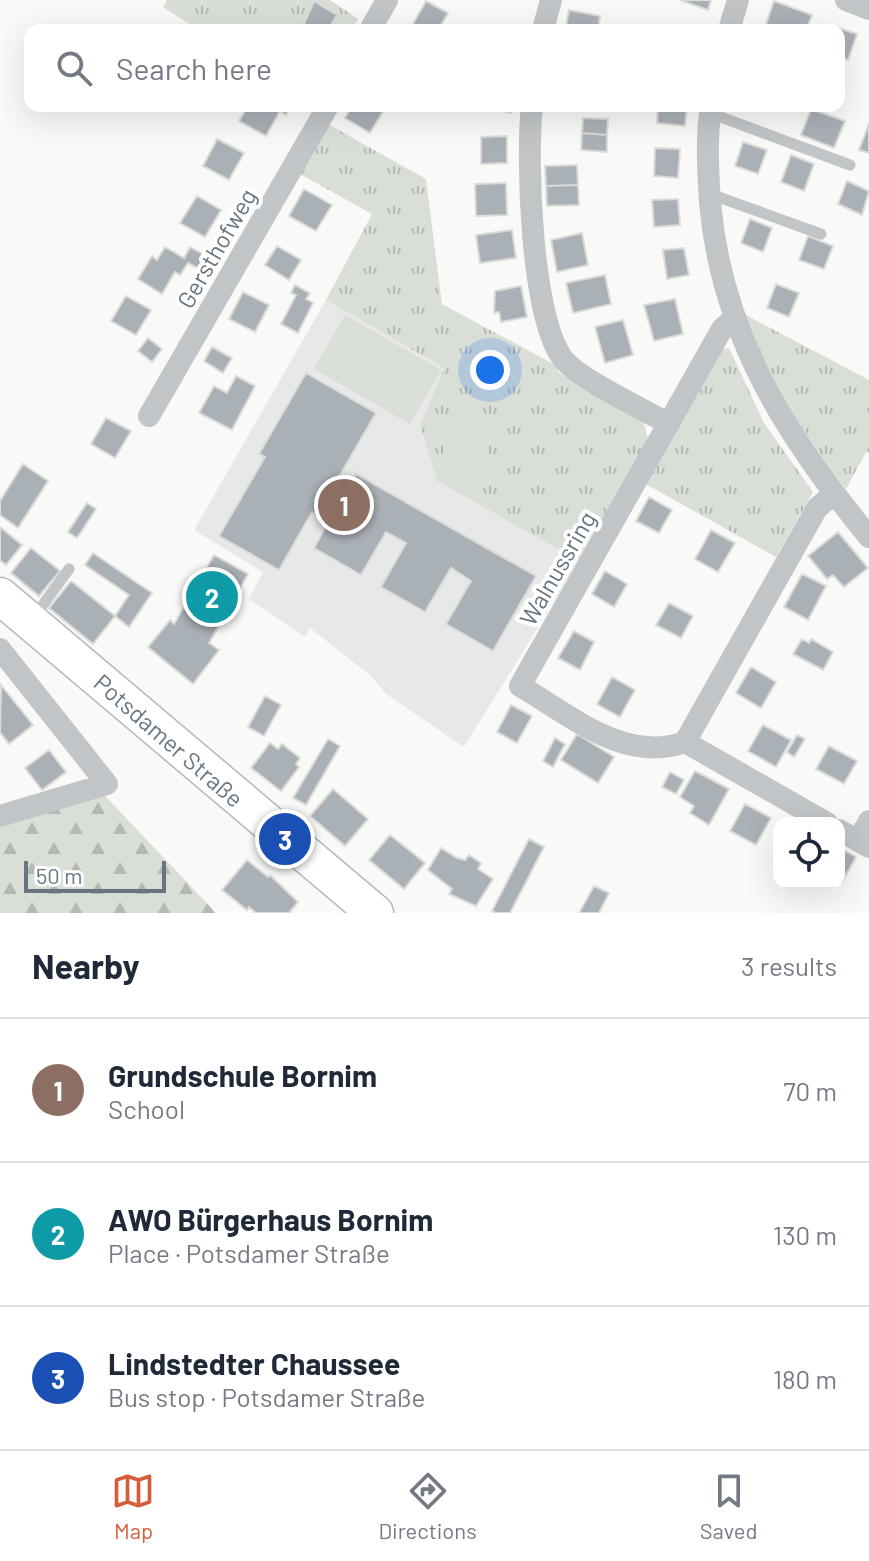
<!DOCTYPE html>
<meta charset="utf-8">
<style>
body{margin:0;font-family:Barlow,sans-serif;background:#f6f6f7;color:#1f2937}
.controls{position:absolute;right:24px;bottom:24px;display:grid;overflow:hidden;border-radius:16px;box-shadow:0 8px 32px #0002}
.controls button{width:72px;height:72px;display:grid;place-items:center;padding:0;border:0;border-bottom:2px solid #e0e1e3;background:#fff;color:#1f2937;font:40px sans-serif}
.scale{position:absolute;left:24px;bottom:20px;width:142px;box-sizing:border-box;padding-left:8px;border:4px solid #667580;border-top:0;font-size:22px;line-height:28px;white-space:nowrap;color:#667580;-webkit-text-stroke:6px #fff;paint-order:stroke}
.you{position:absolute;left:490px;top:370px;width:28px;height:28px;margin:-20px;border:6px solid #fff;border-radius:50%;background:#1a73e8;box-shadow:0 0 0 12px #1a73e833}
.badge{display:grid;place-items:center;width:52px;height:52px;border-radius:50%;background:#d75c39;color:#fff;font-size:26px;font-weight:700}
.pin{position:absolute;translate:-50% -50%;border:4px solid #fff;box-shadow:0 2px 8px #0006}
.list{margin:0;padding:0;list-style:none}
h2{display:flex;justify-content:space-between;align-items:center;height:104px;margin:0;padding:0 32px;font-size:34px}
h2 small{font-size:26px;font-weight:400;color:#747a83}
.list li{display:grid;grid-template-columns:52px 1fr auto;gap:24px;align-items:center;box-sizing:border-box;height:144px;padding:0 32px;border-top:2px solid #e0e1e3}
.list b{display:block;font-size:30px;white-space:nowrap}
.list p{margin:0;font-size:26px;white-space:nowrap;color:#747a83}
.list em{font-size:26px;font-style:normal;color:#747a83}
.icon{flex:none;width:44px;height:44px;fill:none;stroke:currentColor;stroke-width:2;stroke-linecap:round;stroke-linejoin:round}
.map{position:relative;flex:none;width:869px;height:913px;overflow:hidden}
.search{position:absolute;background:#fff;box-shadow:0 8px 32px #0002;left:24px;right:24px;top:24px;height:88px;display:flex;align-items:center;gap:20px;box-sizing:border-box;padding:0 28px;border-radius:16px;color:#747a83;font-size:30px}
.sheet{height:536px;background:#fff}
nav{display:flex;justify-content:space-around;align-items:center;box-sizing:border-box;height:112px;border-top:2px solid #e0e1e3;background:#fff;font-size:22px;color:#747a83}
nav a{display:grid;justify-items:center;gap:4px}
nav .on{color:#d75c39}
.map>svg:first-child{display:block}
</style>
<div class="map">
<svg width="869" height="913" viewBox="0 0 869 913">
<defs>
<pattern id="grass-tufts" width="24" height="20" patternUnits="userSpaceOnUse" patternTransform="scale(2)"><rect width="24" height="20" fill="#d9ded7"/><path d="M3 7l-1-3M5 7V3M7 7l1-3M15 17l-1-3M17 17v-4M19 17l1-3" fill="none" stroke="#b4b9b4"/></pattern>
<pattern id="forest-firs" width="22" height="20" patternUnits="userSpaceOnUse" patternTransform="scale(2)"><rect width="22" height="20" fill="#d9ded7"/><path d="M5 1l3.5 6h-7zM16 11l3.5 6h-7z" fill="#b4b9b4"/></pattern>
</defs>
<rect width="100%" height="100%" fill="#f9f9f7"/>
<path fill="#e7e8e8" d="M 326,300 L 444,368 L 420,425 L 437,481 L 579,561 L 464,747 L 386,694 L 371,676 L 310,628 L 305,637 L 249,599 L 263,572 L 194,530 Z"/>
<path fill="url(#grass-tufts)" d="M 167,0 L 330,0 L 358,19 L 352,30 L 199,30 L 163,7 Z
M 326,123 L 426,179 L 442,304 L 557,366 L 558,372 L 643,420 L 648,439 L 579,561 L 437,481 L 420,425 L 444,368 L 326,300 L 372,214 L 298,173 Z
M 744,314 L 869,380 L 869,453 L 866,452 L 846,489 C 804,435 768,378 744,314 Z
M 729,348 L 764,423 L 813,492 L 776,557 L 644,483 L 719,350 Z"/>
<path fill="url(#forest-firs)" d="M 92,782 L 216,913 L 0,913 L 0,809 Z"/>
<path fill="#d9ded7" d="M 345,315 L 441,370 L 410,424 L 314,369 Z
M 448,417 L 490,421 L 484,481 L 442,476 Z"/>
<path fill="#a9b0b6" stroke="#dbdbd9" stroke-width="2" d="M 680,0 L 711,0 L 708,10 Z
M 314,1 L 337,15 L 328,30 L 303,26 Z
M 426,1 L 448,13 L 438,30 L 424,30 L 413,24 Z
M 774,1 L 812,15 L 806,30 L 764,30 Z
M 569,10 L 600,16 L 598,30 L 566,26 Z
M 832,26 L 857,34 L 848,60 L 839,57 L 839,30 L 830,30 Z
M 248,106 L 290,106 L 286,115 L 280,111 L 266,136 L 239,121 Z
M 352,106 L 385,108 L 370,133 L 345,118 Z
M 483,106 L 513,106 L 511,113 Z
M 658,106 L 687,106 L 685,126 L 657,123 Z
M 811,109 L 845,121 L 834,148 L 801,135 Z
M 583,118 L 608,119 L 607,135 L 582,133 Z
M 869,123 L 869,153 L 859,150 Z
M 582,133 L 607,135 L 607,152 L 581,150 Z
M 507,136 L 507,163 L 481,164 L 481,137 Z
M 217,139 L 244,153 L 229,180 L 203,166 Z
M 743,142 L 767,150 L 758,174 L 735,166 Z
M 655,148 L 680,149 L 678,178 L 654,176 Z
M 791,155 L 814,164 L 804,191 L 781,182 Z
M 577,165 L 578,185 L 546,186 L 545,166 Z
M 847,181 L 869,191 L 862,215 L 838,204 Z
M 506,183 L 507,215 L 476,216 L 475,184 Z
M 578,185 L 579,205 L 547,206 L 546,186 Z
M 304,189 L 332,205 L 316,231 L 289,216 Z
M 197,196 L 221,210 L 205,237 L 180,223 Z
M 678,199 L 680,225 L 654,227 L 652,200 Z
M 750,219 L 772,228 L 763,252 L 741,243 Z
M 512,230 L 516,258 L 480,263 L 476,235 Z
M 582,233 L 588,265 L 557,272 L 551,240 Z
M 808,236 L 833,246 L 824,269 L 799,260 Z
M 277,246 L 301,260 L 289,280 L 265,265 Z
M 165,247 L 184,258 L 190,247 L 212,259 L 205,272 L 188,263 L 180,275 L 175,272 L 162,294 L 138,279 L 152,256 L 157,260 Z
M 684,248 L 689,275 L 667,279 L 663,250 Z
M 605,275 L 611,304 L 573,313 L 566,283 Z
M 776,284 L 799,293 L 789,317 L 767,308 Z
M 295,285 L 310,293 L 306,299 L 313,303 L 298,333 L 281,324 L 296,295 L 291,293 Z
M 521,286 L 527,317 L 501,322 L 499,312 L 494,313 L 495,291 Z
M 243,292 L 269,305 L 255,332 L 229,319 Z
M 126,296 L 151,310 L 136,335 L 111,321 Z
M 675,299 L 683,334 L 654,341 L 644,305 Z
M 623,320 L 633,355 L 605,363 L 595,327 Z
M 148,338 L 162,349 L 152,362 L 138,351 Z
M 212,347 L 232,358 L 223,373 L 204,361 Z
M 306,373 L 376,413 L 336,482 L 348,488 L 356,474 L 536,576 L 493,651 L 446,624 L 471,581 L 451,568 L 425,612 L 381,587 L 406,543 L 386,532 L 361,575 L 314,548 L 329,521 L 312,512 L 279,570 L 219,536 L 265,457 L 259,454 Z
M 236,376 L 255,386 L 232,430 L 199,413 L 214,386 L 227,393 Z
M 106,418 L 131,431 L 115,458 L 91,444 Z
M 23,464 L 48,481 L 18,528 L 0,515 L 0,501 Z
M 649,497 L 672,510 L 659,533 L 636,521 Z
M 87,503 L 96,509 L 77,538 L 68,532 Z
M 0,527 L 22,545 L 6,565 L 0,560 Z
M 711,530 L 735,543 L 718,572 L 695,559 Z
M 838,532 L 868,568 L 844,587 L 833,575 L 827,579 L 808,556 Z
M 31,548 L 60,571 L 39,596 L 11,573 Z
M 93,553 L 152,593 L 129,627 L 115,616 L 129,595 L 85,565 Z
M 214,555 L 248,574 L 209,643 L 219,650 L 193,684 L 148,647 L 170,620 L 174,624 Z
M 605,571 L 627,584 L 614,607 L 592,594 Z
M 802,574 L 826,586 L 808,620 L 784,607 Z
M 71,581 L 115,616 L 93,644 L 49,608 Z
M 669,603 L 693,616 L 681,638 L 656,625 Z
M 574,631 L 594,642 L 580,670 L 558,658 Z
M 802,639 L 809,643 L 811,639 L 833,652 L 823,670 L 793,654 Z
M 751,667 L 776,682 L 761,708 L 736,693 Z
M 612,677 L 635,690 L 620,717 L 597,704 Z
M 1,685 L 33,725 L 9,744 L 0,732 Z
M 265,696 L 281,705 L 264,736 L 248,727 Z
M 511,705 L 532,716 L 517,743 L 497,732 Z
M 763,725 L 791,740 L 776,767 L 748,751 Z
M 577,734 L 614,757 L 598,783 L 561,760 Z
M 797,735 L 805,739 L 794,757 L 787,752 Z
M 555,738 L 565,744 L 553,767 L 543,761 Z
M 328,739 L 340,746 L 306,805 L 293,798 Z
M 270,743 L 278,749 L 282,744 L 300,758 L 296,764 L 299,767 L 281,791 L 251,768 Z
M 829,746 L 857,761 L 844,784 L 816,769 Z
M 49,750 L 66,772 L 42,790 L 25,768 Z
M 695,771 L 729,789 L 709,825 L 690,813 L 694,806 L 680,797 Z
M 670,772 L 684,780 L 676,794 L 662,787 Z
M 333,789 L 368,819 L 345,846 L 310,816 Z
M 745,804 L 771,818 L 756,845 L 730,831 Z
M 390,835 L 425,863 L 404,889 L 369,860 Z
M 529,839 L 544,847 L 510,913 L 496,913 L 492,911 Z
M 839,847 L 856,857 L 842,882 L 839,880 Z
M 441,848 L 457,858 L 465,860 L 469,855 L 481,863 L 478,869 L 493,879 L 476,906 L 449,894 L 452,889 L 428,870 Z
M 247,860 L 268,877 L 270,875 L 298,902 L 289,913 L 256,913 L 249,907 L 247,910 L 222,890 Z
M 594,886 L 609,893 L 599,913 L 579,913 Z"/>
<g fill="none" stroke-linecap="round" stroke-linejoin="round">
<defs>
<path id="primary" d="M 0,596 L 375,913"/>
</defs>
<use href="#primary" stroke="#b4b9bd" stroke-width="39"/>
<path stroke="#c1c5c8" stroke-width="11" d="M 710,113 L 850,165
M 710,194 L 821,234
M 34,617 L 69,569"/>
<path stroke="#c1c5c8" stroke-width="22" d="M 846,0 L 869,9
M 370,30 L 387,0
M 543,30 L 551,0
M 729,30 L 738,0
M 532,106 C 526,157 531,321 564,360 C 581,380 643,409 669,424
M 711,106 C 706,138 708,171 710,203 C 722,336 786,436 869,537
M 733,319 L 722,329 L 520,686 C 570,715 625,764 685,742 L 817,508 L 834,494
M 149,416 L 328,106
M 0,649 L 107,784 L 0,816
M 685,742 L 827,823
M 839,830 L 869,847
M 858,841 L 869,821"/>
<use href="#primary" stroke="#fff" stroke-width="36"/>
</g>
<g text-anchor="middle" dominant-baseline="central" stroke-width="8" stroke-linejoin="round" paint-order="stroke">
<g font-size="24" fill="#667580" stroke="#fff">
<text transform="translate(216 248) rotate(-60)">Gersthofweg</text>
<text transform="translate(557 568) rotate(-60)">Walnussring</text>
<text transform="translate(169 740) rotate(41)">Potsdamer Straße</text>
</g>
</g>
</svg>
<div class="controls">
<button><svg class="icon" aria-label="locate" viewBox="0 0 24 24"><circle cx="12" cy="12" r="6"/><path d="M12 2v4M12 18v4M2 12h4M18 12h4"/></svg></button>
</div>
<div class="scale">50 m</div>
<div class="you"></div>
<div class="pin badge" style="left:344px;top:505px;background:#8d6e63">1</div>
<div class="pin badge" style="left:212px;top:597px;background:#0f9aa8">2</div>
<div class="pin badge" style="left:285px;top:839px;background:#1a4fb4">3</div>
<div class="search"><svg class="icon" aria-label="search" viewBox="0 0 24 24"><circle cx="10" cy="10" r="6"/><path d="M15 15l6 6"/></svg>Search here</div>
</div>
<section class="sheet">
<h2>Nearby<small>3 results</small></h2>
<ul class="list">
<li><span class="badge" style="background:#8d6e63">1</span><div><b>Grundschule Bornim</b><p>School</p></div><em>70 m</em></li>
<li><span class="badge" style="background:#0f9aa8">2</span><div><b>AWO Bürgerhaus Bornim</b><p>Place · Potsdamer Straße</p></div><em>130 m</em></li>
<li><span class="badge" style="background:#1a4fb4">3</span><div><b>Lindstedter Chaussee</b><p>Bus stop · Potsdamer Straße</p></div><em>180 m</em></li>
</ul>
</section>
<nav>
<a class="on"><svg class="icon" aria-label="map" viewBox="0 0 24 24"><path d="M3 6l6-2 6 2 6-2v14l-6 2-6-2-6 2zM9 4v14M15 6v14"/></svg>Map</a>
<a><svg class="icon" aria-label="directions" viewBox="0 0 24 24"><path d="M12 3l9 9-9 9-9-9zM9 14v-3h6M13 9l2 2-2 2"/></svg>Directions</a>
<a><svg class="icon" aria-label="saved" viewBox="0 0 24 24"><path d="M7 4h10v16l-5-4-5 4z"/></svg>Saved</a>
</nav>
